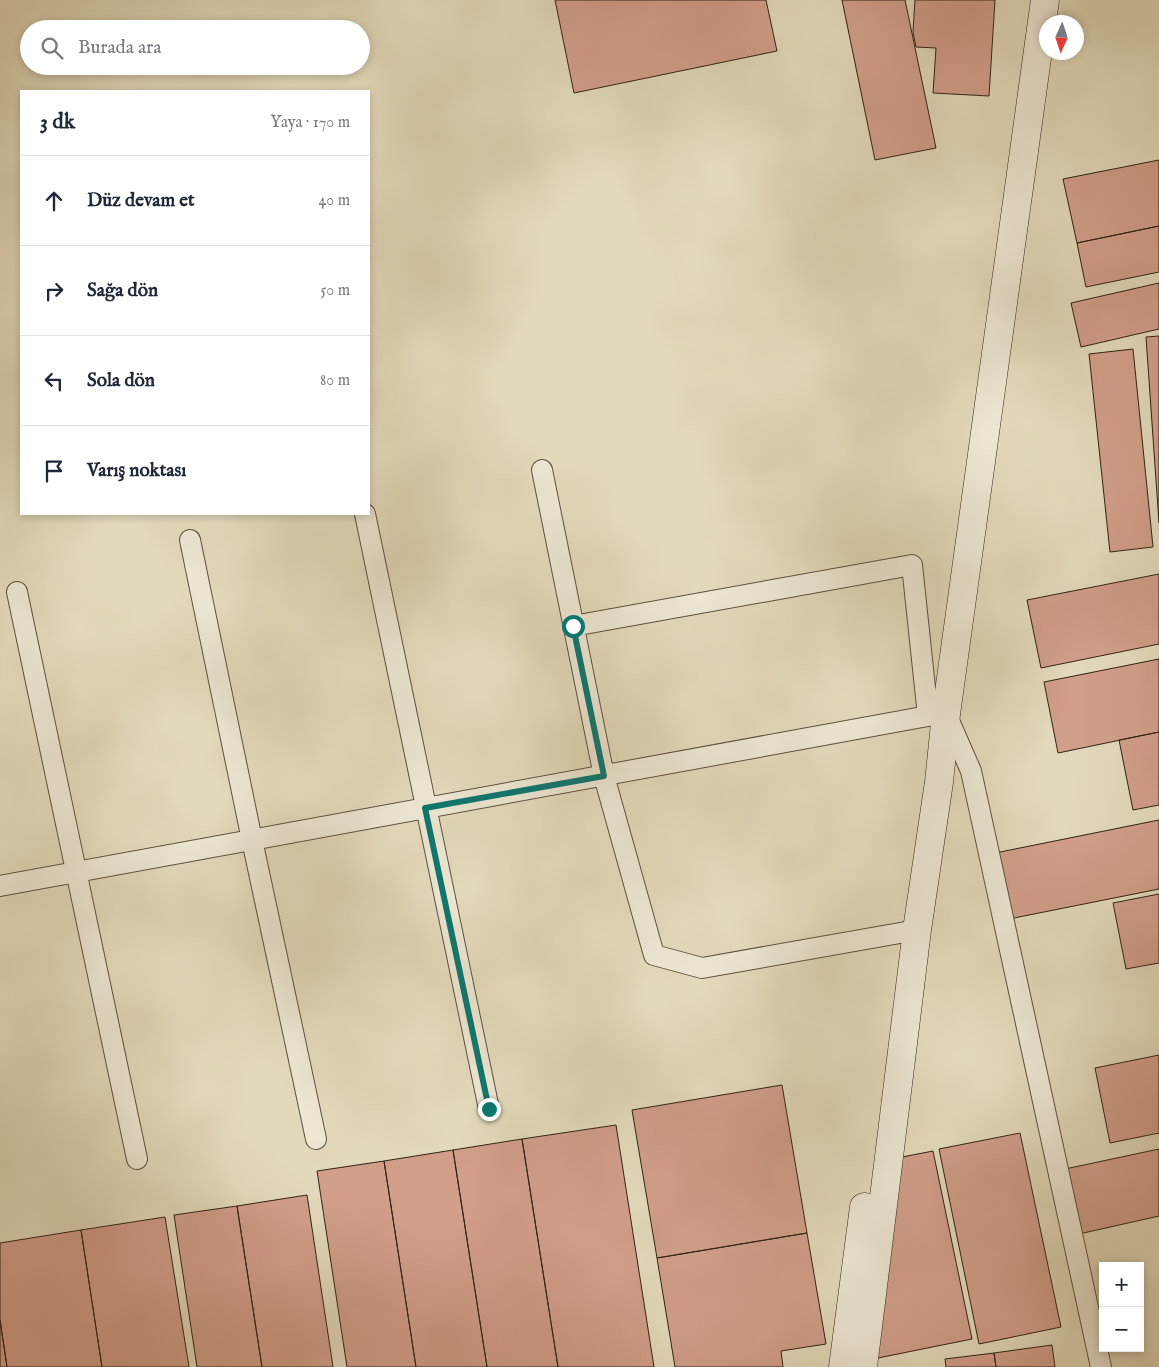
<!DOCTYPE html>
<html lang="tr">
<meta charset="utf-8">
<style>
body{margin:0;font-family:"IM FELL English",serif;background:#f2f2f3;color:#1f2937}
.controls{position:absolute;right:15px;bottom:15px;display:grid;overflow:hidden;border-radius:0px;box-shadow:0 2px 8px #0003}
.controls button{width:45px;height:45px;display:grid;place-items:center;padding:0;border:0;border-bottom:1px solid #e0e1e3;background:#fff;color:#1f2937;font:25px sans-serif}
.compass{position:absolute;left:1039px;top:15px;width:45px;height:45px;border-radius:50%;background:#fff;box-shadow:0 2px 8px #0003;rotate:183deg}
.stop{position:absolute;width:15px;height:15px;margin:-11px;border:4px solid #0f766e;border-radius:50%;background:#fff}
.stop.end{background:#0f766e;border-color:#fff;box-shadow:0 1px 5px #0008}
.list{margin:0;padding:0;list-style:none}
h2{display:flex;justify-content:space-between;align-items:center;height:65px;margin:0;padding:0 20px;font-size:21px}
h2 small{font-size:16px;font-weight:400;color:#747a83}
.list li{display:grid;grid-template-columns:32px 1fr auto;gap:15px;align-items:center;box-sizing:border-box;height:90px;padding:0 20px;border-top:1px solid #e0e1e3}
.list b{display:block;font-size:19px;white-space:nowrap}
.list em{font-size:16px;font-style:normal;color:#747a83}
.icon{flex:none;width:28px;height:28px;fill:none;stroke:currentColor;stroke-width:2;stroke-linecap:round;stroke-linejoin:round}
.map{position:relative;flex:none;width:1159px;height:1367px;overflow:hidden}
.search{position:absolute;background:#fff;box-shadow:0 2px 8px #0003;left:20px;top:20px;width:350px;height:55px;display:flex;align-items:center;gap:12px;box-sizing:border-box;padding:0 18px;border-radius:28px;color:#747a83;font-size:19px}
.panel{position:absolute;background:#fff;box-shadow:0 2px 8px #0003;left:20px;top:90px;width:350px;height:425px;border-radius:0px}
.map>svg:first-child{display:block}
</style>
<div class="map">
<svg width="1159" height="1367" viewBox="0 0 1159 1367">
<rect width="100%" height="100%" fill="#e2d9ba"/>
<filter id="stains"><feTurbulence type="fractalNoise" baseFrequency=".004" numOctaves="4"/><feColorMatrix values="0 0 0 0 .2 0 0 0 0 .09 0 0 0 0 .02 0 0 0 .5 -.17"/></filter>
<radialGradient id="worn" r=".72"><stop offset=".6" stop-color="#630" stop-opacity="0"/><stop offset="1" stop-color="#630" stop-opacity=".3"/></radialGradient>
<path fill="#d19e8a" stroke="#312316" d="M 555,0 L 766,0 L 777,51 L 574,93 Z
M 842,0 L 905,0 L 936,148 L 875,160 Z
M 915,0 L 995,0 L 989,96 L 933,93 L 936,48 L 916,47 L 913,32 Z
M 1159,160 L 1159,226 L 1077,243 L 1063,179 Z
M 1159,226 L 1159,272 L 1086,287 L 1077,243 Z
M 1159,283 L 1159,329 L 1081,347 L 1071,303 Z
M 1159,336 L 1159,523 L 1146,337 Z
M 1133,349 L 1153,547 L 1110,552 L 1089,354 Z
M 1159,574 L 1159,644 L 1041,668 L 1027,600 Z
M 1159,659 L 1159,732 L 1058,753 L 1044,682 Z
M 1159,732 L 1159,805 L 1133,810 L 1119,740 Z
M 1159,820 L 1159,889 L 1009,919 L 995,853 Z
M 1159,894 L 1159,963 L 1126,969 L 1113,903 Z
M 1159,1055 L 1159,1133 L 1110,1143 L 1095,1068 Z
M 782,1085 L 807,1233 L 657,1258 L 632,1110 Z
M 616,1125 L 654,1367 L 558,1367 L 522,1139 Z
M 1020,1133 L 1061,1327 L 979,1344 L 939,1149 Z
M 522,1139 L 558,1367 L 487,1367 L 453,1150 Z
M 1159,1149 L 1159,1216 L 1079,1234 L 1065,1169 Z
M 453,1150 L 487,1367 L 416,1367 L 384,1161 Z
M 933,1151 L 972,1339 L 868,1360 L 897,1158 Z
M 384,1161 L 416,1367 L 347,1367 L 317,1171 Z
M 307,1195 L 333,1367 L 262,1367 L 237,1206 Z
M 237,1206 L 262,1367 L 197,1367 L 174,1215 Z
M 165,1217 L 189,1367 L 102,1367 L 81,1230 Z
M 81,1230 L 102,1367 L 7,1367 L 0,1320 L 0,1243 Z
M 807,1233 L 826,1344 L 781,1351 L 783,1367 L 675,1367 L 657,1258 Z
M 0,1320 L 7,1367 L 0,1367 Z
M 1052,1345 L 1055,1367 L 996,1367 L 994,1353 Z
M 994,1353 L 996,1367 L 946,1367 L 945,1359 Z"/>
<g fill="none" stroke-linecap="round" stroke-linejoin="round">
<defs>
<path id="street" d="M 542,470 L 604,776 L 654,955 L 702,968 L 917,930
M 365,514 L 489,1109
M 190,540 L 252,840 L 316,1139
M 17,592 L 137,1159
M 573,626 L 912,565 L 928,716
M 0,886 L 928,716 L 946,714 L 971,771 L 1101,1367"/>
<path id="secondary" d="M 843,1367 L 864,1207
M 863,1367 L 917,930 L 939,782 L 946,714 L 1045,0"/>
</defs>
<use href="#street" stroke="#5d503f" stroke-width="22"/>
<use href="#secondary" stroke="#312316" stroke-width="29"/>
<use href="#street" stroke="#ece6d2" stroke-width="20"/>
<use href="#secondary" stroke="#ece6d2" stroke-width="28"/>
</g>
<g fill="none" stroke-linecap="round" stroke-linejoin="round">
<path stroke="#0f766e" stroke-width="6" d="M 489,1109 L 425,808 L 604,776 L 573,626"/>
</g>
<rect width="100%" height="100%" filter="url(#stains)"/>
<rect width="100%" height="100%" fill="url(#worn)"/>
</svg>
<div class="controls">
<button>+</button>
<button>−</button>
</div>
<svg class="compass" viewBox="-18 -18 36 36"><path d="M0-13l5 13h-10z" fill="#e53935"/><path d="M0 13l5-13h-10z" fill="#747a83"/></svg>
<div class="stop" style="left:573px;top:626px"></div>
<div class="stop end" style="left:489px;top:1109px"></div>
<div class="search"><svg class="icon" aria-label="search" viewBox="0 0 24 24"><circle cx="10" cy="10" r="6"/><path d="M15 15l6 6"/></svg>Burada ara</div>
<section class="panel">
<h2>3 dk<small>Yaya · 170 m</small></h2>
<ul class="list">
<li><svg class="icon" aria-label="ahead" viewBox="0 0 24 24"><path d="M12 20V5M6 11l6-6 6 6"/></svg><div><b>Düz devam et</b></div><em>40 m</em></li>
<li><svg class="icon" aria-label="right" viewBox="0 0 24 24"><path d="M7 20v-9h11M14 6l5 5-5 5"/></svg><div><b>Sağa dön</b></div><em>50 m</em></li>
<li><svg class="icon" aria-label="left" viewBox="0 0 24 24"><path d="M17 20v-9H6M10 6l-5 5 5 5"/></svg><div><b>Sola dön</b></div><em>80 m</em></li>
<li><svg class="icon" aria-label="arrive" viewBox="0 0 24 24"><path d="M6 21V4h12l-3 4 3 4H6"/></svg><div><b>Varış noktası</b></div></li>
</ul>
</section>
</div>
